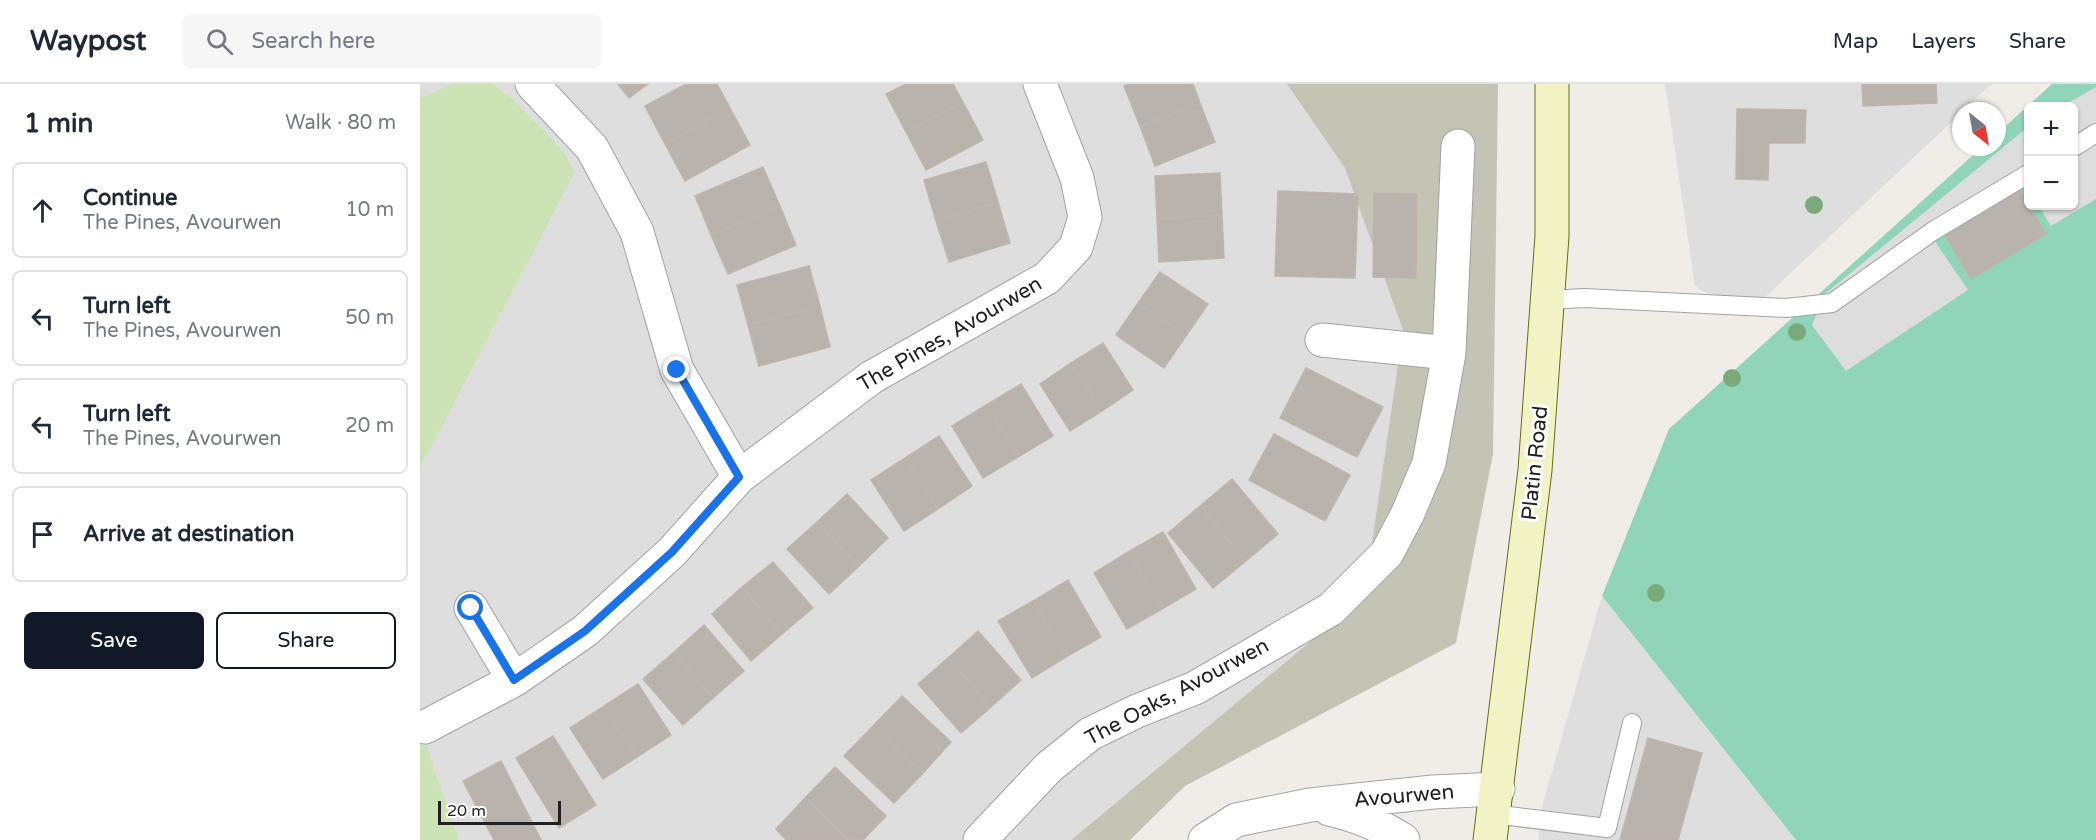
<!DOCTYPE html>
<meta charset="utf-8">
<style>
body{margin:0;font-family:"Varela Round",sans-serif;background:#f6f6f7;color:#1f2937}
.controls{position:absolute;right:18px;top:18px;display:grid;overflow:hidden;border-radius:9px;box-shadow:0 2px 4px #0004}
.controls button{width:54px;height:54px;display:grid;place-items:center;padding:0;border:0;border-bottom:2px solid #e0e1e3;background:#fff;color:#1f2937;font:30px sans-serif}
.compass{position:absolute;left:1532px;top:18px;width:54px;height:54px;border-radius:50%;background:#fff;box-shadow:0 2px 4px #0004;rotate:149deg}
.scale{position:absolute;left:18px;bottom:15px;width:123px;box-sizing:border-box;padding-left:6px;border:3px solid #212121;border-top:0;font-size:16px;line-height:21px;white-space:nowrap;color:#212121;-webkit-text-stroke:4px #fff;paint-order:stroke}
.stop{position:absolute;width:18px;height:18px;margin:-14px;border:4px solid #1a73e8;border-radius:50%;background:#fff}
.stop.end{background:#1a73e8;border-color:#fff;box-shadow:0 2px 6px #0008}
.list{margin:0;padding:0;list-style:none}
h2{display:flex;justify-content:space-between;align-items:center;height:78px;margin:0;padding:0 24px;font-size:26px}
h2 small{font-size:20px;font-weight:400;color:#747a83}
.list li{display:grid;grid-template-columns:39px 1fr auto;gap:18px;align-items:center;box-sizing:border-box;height:96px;margin:0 12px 12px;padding:0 12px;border:2px solid #e0e1e3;border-radius:9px}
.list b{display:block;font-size:22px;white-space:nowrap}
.list p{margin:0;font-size:20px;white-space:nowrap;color:#747a83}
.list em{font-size:20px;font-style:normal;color:#747a83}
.actions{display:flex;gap:12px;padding:18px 24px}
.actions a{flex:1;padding:14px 0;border:2px solid #111827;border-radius:9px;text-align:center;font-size:21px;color:#111827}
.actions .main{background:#111827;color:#fff}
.icon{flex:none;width:33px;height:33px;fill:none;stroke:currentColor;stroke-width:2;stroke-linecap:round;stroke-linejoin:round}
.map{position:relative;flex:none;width:1676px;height:756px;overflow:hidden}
header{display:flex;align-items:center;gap:36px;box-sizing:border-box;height:84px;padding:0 30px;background:#fff;border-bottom:2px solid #e0e1e3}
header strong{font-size:28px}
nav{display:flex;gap:33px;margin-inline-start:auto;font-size:21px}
.search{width:420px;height:54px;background:#f6f6f7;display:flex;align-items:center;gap:15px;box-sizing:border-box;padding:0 21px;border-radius:9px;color:#747a83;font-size:22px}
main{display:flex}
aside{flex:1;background:#fff}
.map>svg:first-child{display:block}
</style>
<header>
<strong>Waypost</strong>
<div class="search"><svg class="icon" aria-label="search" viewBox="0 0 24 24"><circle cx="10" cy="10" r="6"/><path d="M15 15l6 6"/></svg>Search here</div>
<nav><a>Map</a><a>Layers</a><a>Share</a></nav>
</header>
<main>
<aside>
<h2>1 min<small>Walk · 80 m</small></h2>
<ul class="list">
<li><svg class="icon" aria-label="ahead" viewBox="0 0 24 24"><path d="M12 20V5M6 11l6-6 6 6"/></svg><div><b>Continue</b><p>The Pines, Avourwen</p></div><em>10 m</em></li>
<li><svg class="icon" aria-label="left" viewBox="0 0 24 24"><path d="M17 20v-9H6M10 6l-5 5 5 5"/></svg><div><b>Turn left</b><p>The Pines, Avourwen</p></div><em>50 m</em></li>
<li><svg class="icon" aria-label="left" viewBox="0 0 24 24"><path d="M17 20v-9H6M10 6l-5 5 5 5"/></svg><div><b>Turn left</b><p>The Pines, Avourwen</p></div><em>20 m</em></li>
<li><svg class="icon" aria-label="arrive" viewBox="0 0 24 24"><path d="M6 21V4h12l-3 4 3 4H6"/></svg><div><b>Arrive at destination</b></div></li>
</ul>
<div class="actions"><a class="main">Save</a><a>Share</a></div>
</aside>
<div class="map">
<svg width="1676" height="756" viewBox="0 0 1676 756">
<rect width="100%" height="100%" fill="#f0ede9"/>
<path fill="#dfdede" d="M 0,0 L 867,0 L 925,83 L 983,246 L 944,513 L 651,756 L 0,756 Z
M 1245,0 L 1572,0 L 1541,27 L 1541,29 L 1324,233 L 1275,202 Z
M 1182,512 L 1376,756 L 1118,756 L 1121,726 Z"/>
<path fill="#c4c4b5" d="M 867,0 L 1078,0 L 1073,370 L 1036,559 L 765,702 L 710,756 L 651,756 L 944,513 L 983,246 L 925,84 Z"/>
<path fill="#cce4b5" d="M 32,0 L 73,0 L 96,18 L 143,67 L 155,88 L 0,384 L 0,14 Z
M 0,640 L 17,694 L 39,756 L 0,756 Z"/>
<path fill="#90d5ba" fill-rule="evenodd" d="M 1632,0 L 1676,0 L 1676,756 L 1376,756 L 1182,512 L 1249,345 L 1562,63 L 1577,63 L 1577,50 ZM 1608,22 L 1654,22 L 1654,122 L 1608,122 Z"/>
<path fill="#ddd" d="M 1676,3 L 1676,115 L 1631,142 L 1619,122 L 1654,122 L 1654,22 L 1643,22 Z
M 1608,43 L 1608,104 L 1607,101 L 1514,156 L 1548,206 L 1426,287 L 1392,241 L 1405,210 Z"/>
<path fill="#b9b3ae" stroke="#c0b5ac" stroke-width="1.5" d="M 198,0 L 228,0 L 209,14 Z
M 266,0 L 297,0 L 310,24 L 245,60 L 225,22 Z
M 486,0 L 533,0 L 543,18 L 486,48 L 466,10 Z
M 709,0 L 773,0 L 780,19 L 720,42 L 704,2 Z
M 1442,0 L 1516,0 L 1517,19 L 1443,22 Z
M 543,18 L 563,56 L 506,86 L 486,48 Z
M 780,19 L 795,58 L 735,82 L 720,42 Z
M 310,24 L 330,61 L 265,97 L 245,60 Z
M 1317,25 L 1386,26 L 1385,59 L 1349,59 L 1348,96 L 1316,95 Z
M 566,78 L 578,118 L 516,137 L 504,96 Z
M 343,83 L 360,122 L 291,151 L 275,112 Z
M 800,89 L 802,131 L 737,135 L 735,92 Z
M 1597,101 L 1626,150 L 1551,195 L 1522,146 Z
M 858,107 L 938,110 L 935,194 L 855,192 Z
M 954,109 L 997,110 L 996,194 L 953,193 Z
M 578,118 L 590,159 L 529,178 L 516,137 Z
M 360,122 L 376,161 L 308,190 L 291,151 Z
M 802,131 L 804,174 L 739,178 L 737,135 Z
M 389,182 L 400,222 L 328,241 L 317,201 Z
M 740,188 L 788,220 L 766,252 L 718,219 Z
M 718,219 L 766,252 L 744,284 L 696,251 Z
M 400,222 L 410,263 L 339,282 L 328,241 Z
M 683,259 L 713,306 L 682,327 L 651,279 Z
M 651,279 L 682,327 L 650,347 L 620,300 Z
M 886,284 L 963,323 L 937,373 L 860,334 Z
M 601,300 L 633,352 L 598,373 L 566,321 Z
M 566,321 L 598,373 L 563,394 L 532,342 Z
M 854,350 L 930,391 L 905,437 L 829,396 Z
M 519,352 L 552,402 L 518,425 L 485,374 Z
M 485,374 L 518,425 L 484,447 L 451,396 Z
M 812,395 L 858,450 L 826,477 L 780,422 Z
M 427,410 L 468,454 L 439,482 L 397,438 Z
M 780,422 L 826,477 L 793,504 L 748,449 Z
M 397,438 L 439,482 L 409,510 L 367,465 Z
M 743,448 L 776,505 L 742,525 L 708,468 Z
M 708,468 L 742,525 L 707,545 L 674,489 Z
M 353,478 L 393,524 L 362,550 L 322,503 Z
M 648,496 L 681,553 L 646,573 L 613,517 Z
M 322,503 L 362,550 L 331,577 L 292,530 Z
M 613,517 L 646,573 L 612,594 L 578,537 Z
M 284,541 L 324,587 L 293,614 L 254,568 Z
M 558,547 L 601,596 L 571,623 L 528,574 Z
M 254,568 L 293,614 L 263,641 L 223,595 Z
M 528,574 L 571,623 L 541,649 L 498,600 Z
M 218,600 L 251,651 L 217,673 L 184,622 Z
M 482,612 L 531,658 L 503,689 L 453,642 Z
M 184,622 L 217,673 L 183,695 L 150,644 Z
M 453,642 L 503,689 L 474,719 L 424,672 Z
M 133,652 L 176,721 L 139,744 L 96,674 Z
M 1228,654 L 1282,669 L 1258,756 L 1200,756 Z
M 81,677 L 121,756 L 74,756 L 43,697 Z
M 415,683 L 466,732 L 443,756 L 429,756 L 385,714 Z
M 385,714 L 429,756 L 366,756 L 356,745 Z"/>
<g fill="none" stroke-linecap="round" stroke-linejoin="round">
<defs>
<path id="lane" d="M 1654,63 L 1676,49
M 1129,216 L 1164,214 L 1366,224 L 1412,219 L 1513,147 L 1608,90
M 1073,730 L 1187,744 L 1212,639"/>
<path id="street" d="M 112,0 L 172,64 L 217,148 L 257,286 L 319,393
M 902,256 L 1029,269
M 51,524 L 94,596
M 5,643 L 94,596 L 165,547 L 252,468 L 319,393 L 452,293 L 627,194 L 656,163 L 665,133 L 657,94 L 620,0
M 909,725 C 938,732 958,740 983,756
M 560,756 L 629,683 L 670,650 L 717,627 L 775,604 L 911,525 L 967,469 L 988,429 L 1009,379 L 1029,269 L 1038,62
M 785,756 L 816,736 L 890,721 L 1013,708 L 1078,705"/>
<path id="secondary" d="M 1070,756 L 1115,386 L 1132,152 L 1132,0"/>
</defs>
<use href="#lane" stroke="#a2a2a2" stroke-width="20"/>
<use href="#street" stroke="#a2a2a2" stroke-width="35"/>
<use href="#secondary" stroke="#646d12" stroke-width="35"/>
<use href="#lane" stroke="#fff" stroke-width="18"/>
<use href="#street" stroke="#fff" stroke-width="33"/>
<use href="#secondary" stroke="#f1f3c4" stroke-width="33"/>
</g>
<g fill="#7aaa7a">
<circle cx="1394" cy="121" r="9"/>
<circle cx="1377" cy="248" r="9"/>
<circle cx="1312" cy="294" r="9"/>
<circle cx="1236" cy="509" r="9"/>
</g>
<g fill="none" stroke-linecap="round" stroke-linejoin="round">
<path stroke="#1a73e8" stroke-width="8" d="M 51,524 L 94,596 L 165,547 L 252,468 L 319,393 L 257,286"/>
</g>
<g text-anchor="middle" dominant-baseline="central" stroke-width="6" stroke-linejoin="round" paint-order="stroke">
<g font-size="21" fill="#212121" stroke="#fff">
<text transform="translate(530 250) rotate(-30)">The Pines, Avourwen</text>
<text transform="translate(1115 379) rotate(-84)">Platin Road</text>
<text transform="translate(757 608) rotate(-28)">The Oaks, Avourwen</text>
<text transform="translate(984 712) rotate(-5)">Avourwen</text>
</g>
</g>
</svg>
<div class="controls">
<button>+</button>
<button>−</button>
</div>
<svg class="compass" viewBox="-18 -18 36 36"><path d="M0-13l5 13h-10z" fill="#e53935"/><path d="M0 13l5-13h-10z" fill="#747a83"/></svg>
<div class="scale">20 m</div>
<div class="stop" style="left:51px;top:524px"></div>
<div class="stop end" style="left:257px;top:286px"></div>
</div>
</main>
